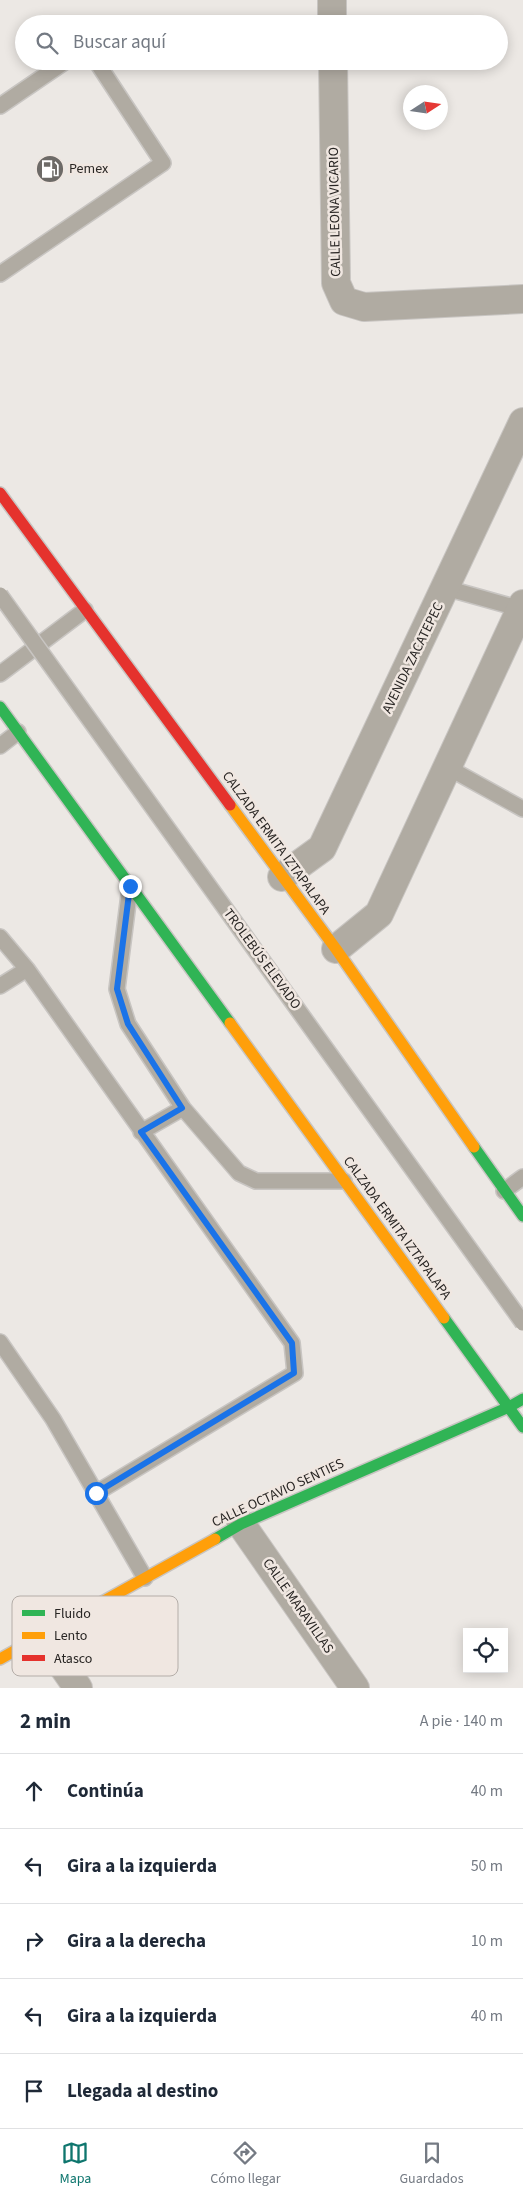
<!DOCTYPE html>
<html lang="es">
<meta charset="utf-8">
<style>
body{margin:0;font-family:"Source Sans 3",sans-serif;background:#f2f2f3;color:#1f2937}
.controls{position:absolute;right:15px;bottom:15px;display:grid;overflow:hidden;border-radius:0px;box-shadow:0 2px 12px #0003}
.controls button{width:45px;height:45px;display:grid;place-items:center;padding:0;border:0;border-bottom:1px solid #e0e1e3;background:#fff;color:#1f2937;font:25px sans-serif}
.compass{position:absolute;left:403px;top:85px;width:45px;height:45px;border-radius:50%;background:#fff;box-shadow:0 2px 12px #0003;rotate:78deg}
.stop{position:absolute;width:15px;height:15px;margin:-11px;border:4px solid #1a73e8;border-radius:50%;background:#fff}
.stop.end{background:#1a73e8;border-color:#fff;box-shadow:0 1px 5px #0008}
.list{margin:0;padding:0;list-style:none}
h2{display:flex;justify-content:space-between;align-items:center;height:65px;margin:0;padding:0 20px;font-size:21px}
h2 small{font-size:16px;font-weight:400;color:#747a83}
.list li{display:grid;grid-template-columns:32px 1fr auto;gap:15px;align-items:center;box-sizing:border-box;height:75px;padding:0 20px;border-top:1px solid #e0e1e3}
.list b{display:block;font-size:19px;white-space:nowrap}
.list em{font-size:16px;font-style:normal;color:#747a83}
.icon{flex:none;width:28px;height:28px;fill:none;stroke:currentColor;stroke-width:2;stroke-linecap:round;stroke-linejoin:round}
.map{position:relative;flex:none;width:523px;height:1688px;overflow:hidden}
.search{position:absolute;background:#fff;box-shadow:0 2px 12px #0003;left:15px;right:15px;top:15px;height:55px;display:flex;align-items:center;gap:12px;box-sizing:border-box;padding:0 18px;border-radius:28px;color:#747a83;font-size:19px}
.sheet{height:440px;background:#fff}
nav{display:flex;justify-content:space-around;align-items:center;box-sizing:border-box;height:70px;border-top:1px solid #e0e1e3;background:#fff;font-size:14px;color:#747a83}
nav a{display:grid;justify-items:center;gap:2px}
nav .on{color:#0f766e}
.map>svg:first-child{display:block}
</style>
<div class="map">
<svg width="523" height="1688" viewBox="0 0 523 1688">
<rect width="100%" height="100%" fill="#ece8e4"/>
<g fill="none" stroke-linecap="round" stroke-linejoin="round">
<defs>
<path id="lane" d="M 0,106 L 66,61
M 0,274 L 163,163 L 96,61
M 446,588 L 521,609 L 523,608
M 0,674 L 85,610
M 0,746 L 18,732
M 447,767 L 523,809
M 130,887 L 117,989 L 128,1024 L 183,1108 L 239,1173 L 256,1181 L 344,1181
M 0,937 L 27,969 L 292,1343 L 295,1373 L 96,1493
M 0,986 L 27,969
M 141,1132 L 183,1108
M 504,1191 L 523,1177
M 0,1342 L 53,1419 L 145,1578"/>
<path id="street" d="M 332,0 L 332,24
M 333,61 L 336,283 L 344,301 L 364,307 L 523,299
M 282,877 L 322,848 L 523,422
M 336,949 L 379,914 L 523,604
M 241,1524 L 355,1688
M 42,1636 L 78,1688"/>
<path id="fast" d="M 0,707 L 230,1023
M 474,1147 L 523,1216
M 444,1318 L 523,1427
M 215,1539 L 241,1524 L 509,1407 L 523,1399"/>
<path id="slow" d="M 230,805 L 336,949 L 474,1147
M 230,1023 L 444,1318
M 0,1659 L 215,1539"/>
<path id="jam" d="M 0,493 L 230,805"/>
</defs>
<use href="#lane" stroke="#c8c5c2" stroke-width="18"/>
<use href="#street" stroke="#c8c5c2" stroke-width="30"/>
<use href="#fast" stroke="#c8c5c2" stroke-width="14"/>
<use href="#slow" stroke="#c8c5c2" stroke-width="14"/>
<use href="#jam" stroke="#c8c5c2" stroke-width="14"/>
<use href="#lane" stroke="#b0aba2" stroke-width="15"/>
<use href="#street" stroke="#b0aba2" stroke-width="28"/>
<use href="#fast" stroke="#30b455" stroke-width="11"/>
<use href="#slow" stroke="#ff9f0a" stroke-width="11"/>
<use href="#jam" stroke="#e5322d" stroke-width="11"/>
<defs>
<path id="lane-bridge" d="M 0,595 L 523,1323"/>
</defs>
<use href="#lane-bridge" stroke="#c8c5c2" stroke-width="18" stroke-linecap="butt"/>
<use href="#lane-bridge" stroke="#b0aba2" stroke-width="15"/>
</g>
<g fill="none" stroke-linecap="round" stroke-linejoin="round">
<path stroke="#1a73e8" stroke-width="6" d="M 96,1493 L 294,1373 L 292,1343 L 141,1132 L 182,1108 L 128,1024 L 117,989 L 130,886"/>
</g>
<defs>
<symbol id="fuel-disc" viewBox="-11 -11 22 22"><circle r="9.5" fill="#6d6a67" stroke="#f0e7e1"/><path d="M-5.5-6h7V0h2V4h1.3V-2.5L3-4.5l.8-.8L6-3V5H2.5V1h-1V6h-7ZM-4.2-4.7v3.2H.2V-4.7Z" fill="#fff"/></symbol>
</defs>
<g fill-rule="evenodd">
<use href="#fuel-disc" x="34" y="153" width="32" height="32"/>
</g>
<g text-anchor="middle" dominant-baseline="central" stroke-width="5" stroke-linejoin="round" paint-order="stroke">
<g font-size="14" fill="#292624" stroke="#f0e7e1" text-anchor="start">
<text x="69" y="169">Pemex</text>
</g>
<g font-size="14" fill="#292624" stroke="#f0e7e1">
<text transform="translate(335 212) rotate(-91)">CALLE LEONA VICARIO</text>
<text transform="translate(413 658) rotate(-64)">AVENIDA ZACATEPEC</text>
<text transform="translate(276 843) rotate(54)">CALZADA ERMITA IZTAPALAPA</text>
<text transform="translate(262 959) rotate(54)">TROLEBÚS ELEVADO</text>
<text transform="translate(397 1228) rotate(54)">CALZADA ERMITA IZTAPALAPA</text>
<text transform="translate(278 1493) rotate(-25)">CALLE OCTAVIO SENTIES</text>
<text transform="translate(298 1606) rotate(55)">CALLE MARAVILLAS</text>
</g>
</g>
<rect x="12" y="1596" width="166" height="80" rx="8" fill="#f0e7e1" stroke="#b4ada8" stroke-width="1"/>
<rect x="22" y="1610" width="23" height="6" fill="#30b455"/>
<rect x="22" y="1632" width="23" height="7" fill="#ff9f0a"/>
<rect x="22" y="1655" width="23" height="6" fill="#e5322d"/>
<g font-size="14" fill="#292624">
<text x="54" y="1618">Fluido</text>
<text x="54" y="1640">Lento</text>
<text x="54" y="1663">Atasco</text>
</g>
</svg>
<div class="controls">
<button><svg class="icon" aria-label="locate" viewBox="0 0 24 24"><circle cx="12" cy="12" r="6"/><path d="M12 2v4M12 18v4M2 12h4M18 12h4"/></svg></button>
</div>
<svg class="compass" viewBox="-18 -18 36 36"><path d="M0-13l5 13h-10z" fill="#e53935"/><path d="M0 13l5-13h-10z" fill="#747a83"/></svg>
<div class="stop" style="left:96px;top:1493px"></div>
<div class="stop end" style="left:130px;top:886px"></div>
<div class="search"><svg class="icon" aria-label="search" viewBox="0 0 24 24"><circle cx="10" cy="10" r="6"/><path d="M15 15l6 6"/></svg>Buscar aquí</div>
</div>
<section class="sheet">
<h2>2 min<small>A pie · 140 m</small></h2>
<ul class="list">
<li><svg class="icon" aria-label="ahead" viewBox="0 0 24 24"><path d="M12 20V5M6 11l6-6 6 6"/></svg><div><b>Continúa</b></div><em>40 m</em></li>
<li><svg class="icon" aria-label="left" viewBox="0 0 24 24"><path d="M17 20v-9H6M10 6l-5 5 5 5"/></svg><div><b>Gira a la izquierda</b></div><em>50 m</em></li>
<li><svg class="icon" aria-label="right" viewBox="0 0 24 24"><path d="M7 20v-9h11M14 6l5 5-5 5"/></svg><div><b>Gira a la derecha</b></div><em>10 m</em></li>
<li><svg class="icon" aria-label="left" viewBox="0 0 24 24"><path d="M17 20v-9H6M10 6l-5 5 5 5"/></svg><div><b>Gira a la izquierda</b></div><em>40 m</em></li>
<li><svg class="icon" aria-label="arrive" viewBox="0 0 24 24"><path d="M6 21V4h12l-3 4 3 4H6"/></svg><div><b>Llegada al destino</b></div></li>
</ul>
</section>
<nav>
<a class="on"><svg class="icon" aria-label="map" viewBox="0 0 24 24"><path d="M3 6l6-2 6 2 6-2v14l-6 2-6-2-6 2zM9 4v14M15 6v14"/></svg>Mapa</a>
<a><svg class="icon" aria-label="directions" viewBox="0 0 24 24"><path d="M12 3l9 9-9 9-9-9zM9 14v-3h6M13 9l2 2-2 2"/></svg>Cómo llegar</a>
<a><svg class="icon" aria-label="saved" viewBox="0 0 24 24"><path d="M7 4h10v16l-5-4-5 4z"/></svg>Guardados</a>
</nav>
